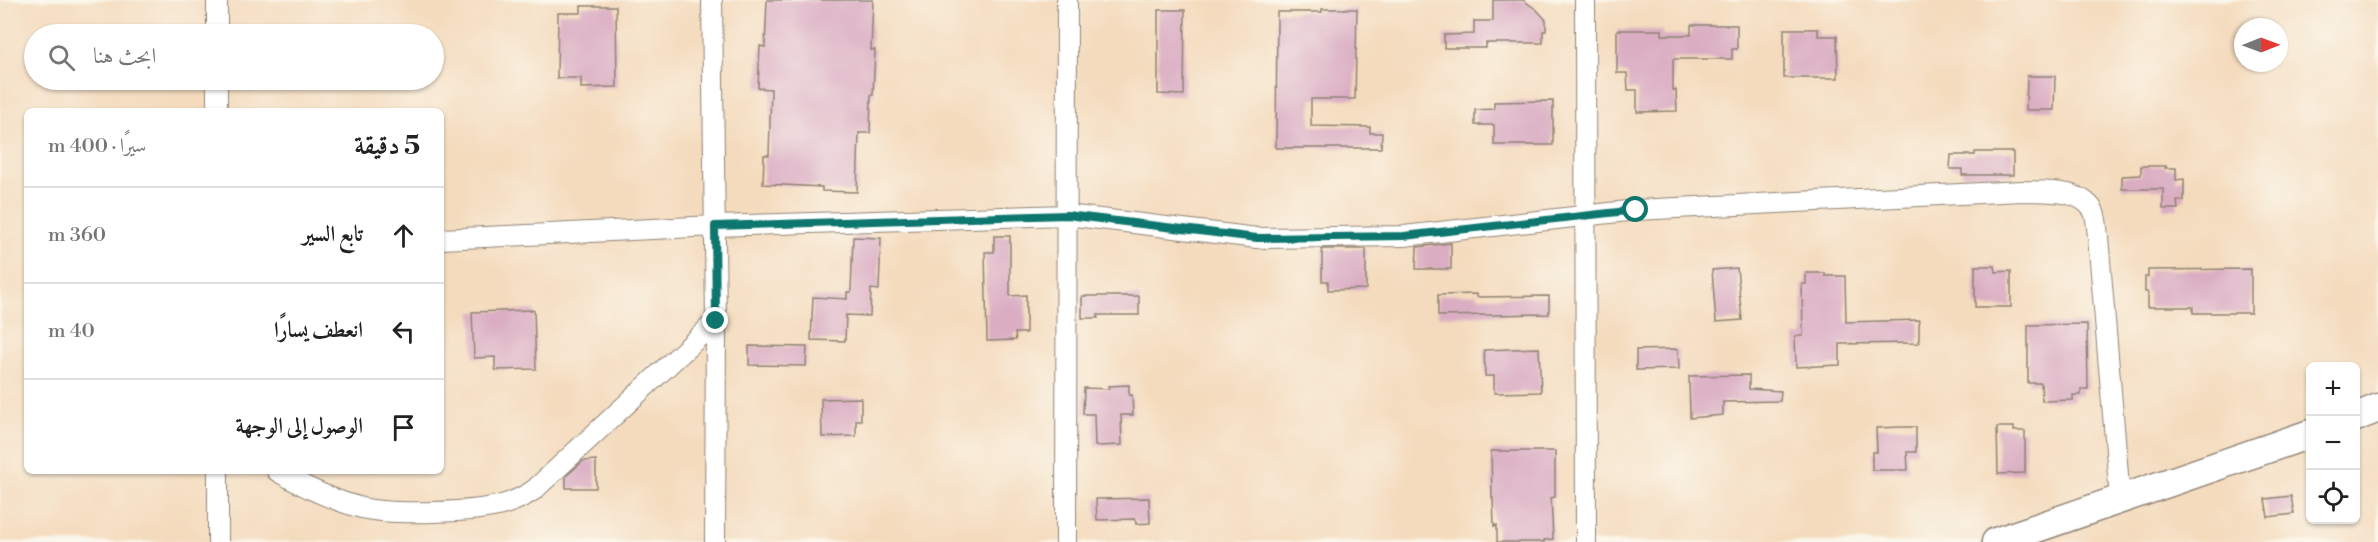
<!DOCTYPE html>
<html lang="ar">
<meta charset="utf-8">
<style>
body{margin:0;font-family:"Libre Bodoni",Amiri,serif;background:#f2f2f2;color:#222;direction:rtl}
.controls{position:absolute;right:18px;bottom:18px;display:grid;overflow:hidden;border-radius:9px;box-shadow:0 2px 4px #0004}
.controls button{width:54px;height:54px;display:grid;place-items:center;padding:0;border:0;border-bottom:2px solid #e0e0e0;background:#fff;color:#222;font:30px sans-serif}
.compass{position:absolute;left:2234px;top:18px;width:54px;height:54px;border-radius:50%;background:#fff;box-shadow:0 2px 4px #0004;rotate:89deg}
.stop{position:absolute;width:18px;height:18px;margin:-14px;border:4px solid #0f766e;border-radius:50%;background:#fff}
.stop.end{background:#0f766e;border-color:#fff;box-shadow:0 2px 6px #0008}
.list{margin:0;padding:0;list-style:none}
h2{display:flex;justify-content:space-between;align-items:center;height:78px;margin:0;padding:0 24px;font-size:26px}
h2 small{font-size:20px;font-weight:400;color:#767676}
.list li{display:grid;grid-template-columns:39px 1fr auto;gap:18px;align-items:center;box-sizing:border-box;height:96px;padding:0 24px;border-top:2px solid #e0e0e0}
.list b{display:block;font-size:22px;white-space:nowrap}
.list em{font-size:20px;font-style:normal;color:#767676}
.icon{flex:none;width:33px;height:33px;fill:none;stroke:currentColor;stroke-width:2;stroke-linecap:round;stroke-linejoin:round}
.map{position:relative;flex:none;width:2378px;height:542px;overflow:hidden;direction:ltr}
.search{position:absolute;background:#fff;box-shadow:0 2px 4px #0004;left:24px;top:24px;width:420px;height:66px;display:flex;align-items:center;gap:15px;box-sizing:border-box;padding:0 21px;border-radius:33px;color:#767676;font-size:22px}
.panel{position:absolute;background:#fff;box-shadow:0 2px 4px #0004;left:24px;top:108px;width:420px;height:366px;border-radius:9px;direction:rtl}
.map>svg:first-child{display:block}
</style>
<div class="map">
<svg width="2378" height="542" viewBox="0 0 2378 542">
<rect width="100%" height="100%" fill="#fbf7ec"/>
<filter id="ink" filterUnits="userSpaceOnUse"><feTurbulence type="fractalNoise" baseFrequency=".0167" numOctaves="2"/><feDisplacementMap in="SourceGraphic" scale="12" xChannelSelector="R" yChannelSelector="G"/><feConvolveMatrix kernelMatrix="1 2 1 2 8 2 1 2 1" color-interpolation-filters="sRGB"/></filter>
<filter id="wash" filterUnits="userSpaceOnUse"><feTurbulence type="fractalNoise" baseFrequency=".008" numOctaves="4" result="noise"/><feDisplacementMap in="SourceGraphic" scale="24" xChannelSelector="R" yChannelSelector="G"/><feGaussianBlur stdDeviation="1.35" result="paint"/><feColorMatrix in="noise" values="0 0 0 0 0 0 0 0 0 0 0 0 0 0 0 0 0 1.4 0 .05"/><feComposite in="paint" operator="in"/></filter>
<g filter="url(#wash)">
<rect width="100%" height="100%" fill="#f4dbbe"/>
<g id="blocks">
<path fill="#daadc3" d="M 767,0 L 873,0 L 871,50 L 875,50 L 873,95 L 871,95 L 870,133 L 859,133 L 857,192 L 822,191 L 822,187 L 763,184 L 764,155 L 769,155 L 771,89 L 758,88 L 760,46 L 765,47 Z
M 1493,0 L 1523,0 L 1537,10 L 1546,20 L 1546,31 L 1543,31 L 1543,43 L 1486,43 L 1486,48 L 1444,48 L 1444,35 L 1474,34 L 1474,21 L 1493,21 Z
M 581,6 L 616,6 L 617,87 L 581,88 L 581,78 L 557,78 L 558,13 L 581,13 Z
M 1322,9 L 1357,9 L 1355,99 L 1311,99 L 1311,126 L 1370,127 L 1370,133 L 1382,133 L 1381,148 L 1276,148 L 1277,12 L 1322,12 Z
M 1158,10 L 1185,10 L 1184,95 L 1158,94 Z
M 1691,25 L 1737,25 L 1737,49 L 1732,49 L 1732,59 L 1673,59 L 1673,90 L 1676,90 L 1677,111 L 1637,112 L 1637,90 L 1628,90 L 1627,73 L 1617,73 L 1617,30 L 1662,30 L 1662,35 L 1691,35 Z
M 1784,29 L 1818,29 L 1818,36 L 1837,36 L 1838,78 L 1784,78 Z
M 2027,76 L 2055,76 L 2054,110 L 2026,110 Z
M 1553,101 L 1553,145 L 1494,145 L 1494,125 L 1475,125 L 1475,110 L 1494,109 L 1494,102 Z
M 1975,152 L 2013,152 L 2013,175 L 1962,175 L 1962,169 L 1950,169 L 1951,155 L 1975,155 Z
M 2141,166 L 2166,166 L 2165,168 L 2176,168 L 2176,180 L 2184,179 L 2184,201 L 2177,201 L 2178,209 L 2163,209 L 2163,189 L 2122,189 L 2122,176 L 2141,175 Z
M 994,236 L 1010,236 L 1010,296 L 1026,295 L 1026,333 L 1015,333 L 1016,340 L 987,341 L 985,252 L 994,252 Z
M 853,237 L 881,238 L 879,290 L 871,289 L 870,316 L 846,315 L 845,341 L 811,340 L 813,297 L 847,299 L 847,292 L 851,292 Z
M 1451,243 L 1451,269 L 1416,269 L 1417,247 Z
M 1322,249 L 1366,249 L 1366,289 L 1328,290 L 1328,281 L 1322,281 Z
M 1975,266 L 1995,266 L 1996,272 L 2011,271 L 2011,307 L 1975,307 Z
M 1737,268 L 1742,320 L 1716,322 L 1712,270 Z
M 2251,269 L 2251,313 L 2193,313 L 2193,307 L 2148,307 L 2148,292 L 2145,292 L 2145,277 L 2148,277 L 2148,270 Z
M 1806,273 L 1825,273 L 1825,276 L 1845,276 L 1846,322 L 1919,320 L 1919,343 L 1840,344 L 1840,365 L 1796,367 L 1795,336 L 1803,336 L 1802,284 L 1806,284 Z
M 1477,294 L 1477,297 L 1549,296 L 1549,314 L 1438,316 L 1438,295 Z
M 1082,296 L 1139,296 L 1139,315 L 1098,315 L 1098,318 L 1082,318 Z
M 534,310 L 536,369 L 495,370 L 495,357 L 474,358 L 472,312 Z
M 2087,324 L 2088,389 L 2081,389 L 2081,395 L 2073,395 L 2073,400 L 2042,401 L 2041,383 L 2028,383 L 2028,325 Z
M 749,346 L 807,347 L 806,366 L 749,365 Z
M 1539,348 L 1541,392 L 1494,393 L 1494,376 L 1485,376 L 1484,350 Z
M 1678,349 L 1679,369 L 1636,370 L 1636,350 Z
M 1749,375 L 1749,389 L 1781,391 L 1780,401 L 1723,402 L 1723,415 L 1690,418 L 1689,376 Z
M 1129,385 L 1129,395 L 1132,395 L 1133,415 L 1121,415 L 1122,445 L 1095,446 L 1094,414 L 1083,414 L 1084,388 L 1109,389 L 1108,386 Z
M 861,398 L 861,420 L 856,420 L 856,436 L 822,437 L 821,399 Z
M 1902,427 L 1916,427 L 1916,452 L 1907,452 L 1908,470 L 1872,470 L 1872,452 L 1877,452 L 1876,428 Z
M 1997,427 L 2014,427 L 2014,431 L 2025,431 L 2025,473 L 1998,474 Z
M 1491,451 L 1555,451 L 1555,497 L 1551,498 L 1553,539 L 1544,540 L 1544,542 L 1497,542 L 1497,525 L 1494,526 L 1493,498 L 1492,498 Z
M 596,460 L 596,488 L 566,488 L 566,476 L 583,461 Z
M 2291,496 L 2294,514 L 2268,517 L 2265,499 Z
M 1149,498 L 1150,523 L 1136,524 L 1135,519 L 1097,520 L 1096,499 Z"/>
</g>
</g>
<g filter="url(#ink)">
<use href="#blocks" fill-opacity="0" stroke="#908374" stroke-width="1.5"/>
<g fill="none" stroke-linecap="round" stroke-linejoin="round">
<defs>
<path id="street" d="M 217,0 L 217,34
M 712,0 L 716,321 L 715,542
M 1585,0 L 1586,542
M 217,80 L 217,111
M 441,239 L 715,226 L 1067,215 L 1257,238 L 1404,236 L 1636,210 L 2022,191 C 2045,192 2079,188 2093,210 C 2097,217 2097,229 2098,237 L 2120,498
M 218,471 L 218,542
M 277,471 C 304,487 332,500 362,508 C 391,515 476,513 505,504 C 515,501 525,496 534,490 L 716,321
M 1066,542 L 1067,0"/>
<path id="secondary" d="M 2356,417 L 2378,408
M 1996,542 L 2310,434"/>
</defs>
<use href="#street" stroke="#908374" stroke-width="22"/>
<use href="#secondary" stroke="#908374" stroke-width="31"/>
<use href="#street" stroke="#fff" stroke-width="20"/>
<use href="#secondary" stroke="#fff" stroke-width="28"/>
</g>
</g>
<g fill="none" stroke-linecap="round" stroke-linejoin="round" filter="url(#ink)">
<path stroke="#0f766e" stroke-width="8" d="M 716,321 L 715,226 L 1067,215 L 1257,238 L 1404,236 L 1636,210"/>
</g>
</svg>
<div class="controls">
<button>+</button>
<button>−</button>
<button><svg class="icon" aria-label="locate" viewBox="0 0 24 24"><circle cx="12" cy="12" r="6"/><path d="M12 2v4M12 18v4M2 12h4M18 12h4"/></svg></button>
</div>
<svg class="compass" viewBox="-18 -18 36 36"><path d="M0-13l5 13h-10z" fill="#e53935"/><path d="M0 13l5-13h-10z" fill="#767676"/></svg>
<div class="stop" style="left:1636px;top:210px"></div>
<div class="stop end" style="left:716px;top:321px"></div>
<div class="search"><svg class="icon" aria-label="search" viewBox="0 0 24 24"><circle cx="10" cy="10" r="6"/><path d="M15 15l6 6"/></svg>ابحث هنا</div>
<section class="panel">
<h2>5 دقيقة<small>سيرًا · 400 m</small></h2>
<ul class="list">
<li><svg class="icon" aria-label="ahead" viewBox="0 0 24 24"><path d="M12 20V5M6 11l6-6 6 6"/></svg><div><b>تابع السير</b></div><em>360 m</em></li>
<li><svg class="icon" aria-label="left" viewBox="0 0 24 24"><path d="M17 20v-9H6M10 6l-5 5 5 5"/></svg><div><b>انعطف يسارًا</b></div><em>40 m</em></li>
<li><svg class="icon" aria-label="arrive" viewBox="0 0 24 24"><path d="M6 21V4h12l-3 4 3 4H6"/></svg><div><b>الوصول إلى الوجهة</b></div></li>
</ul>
</section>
</div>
